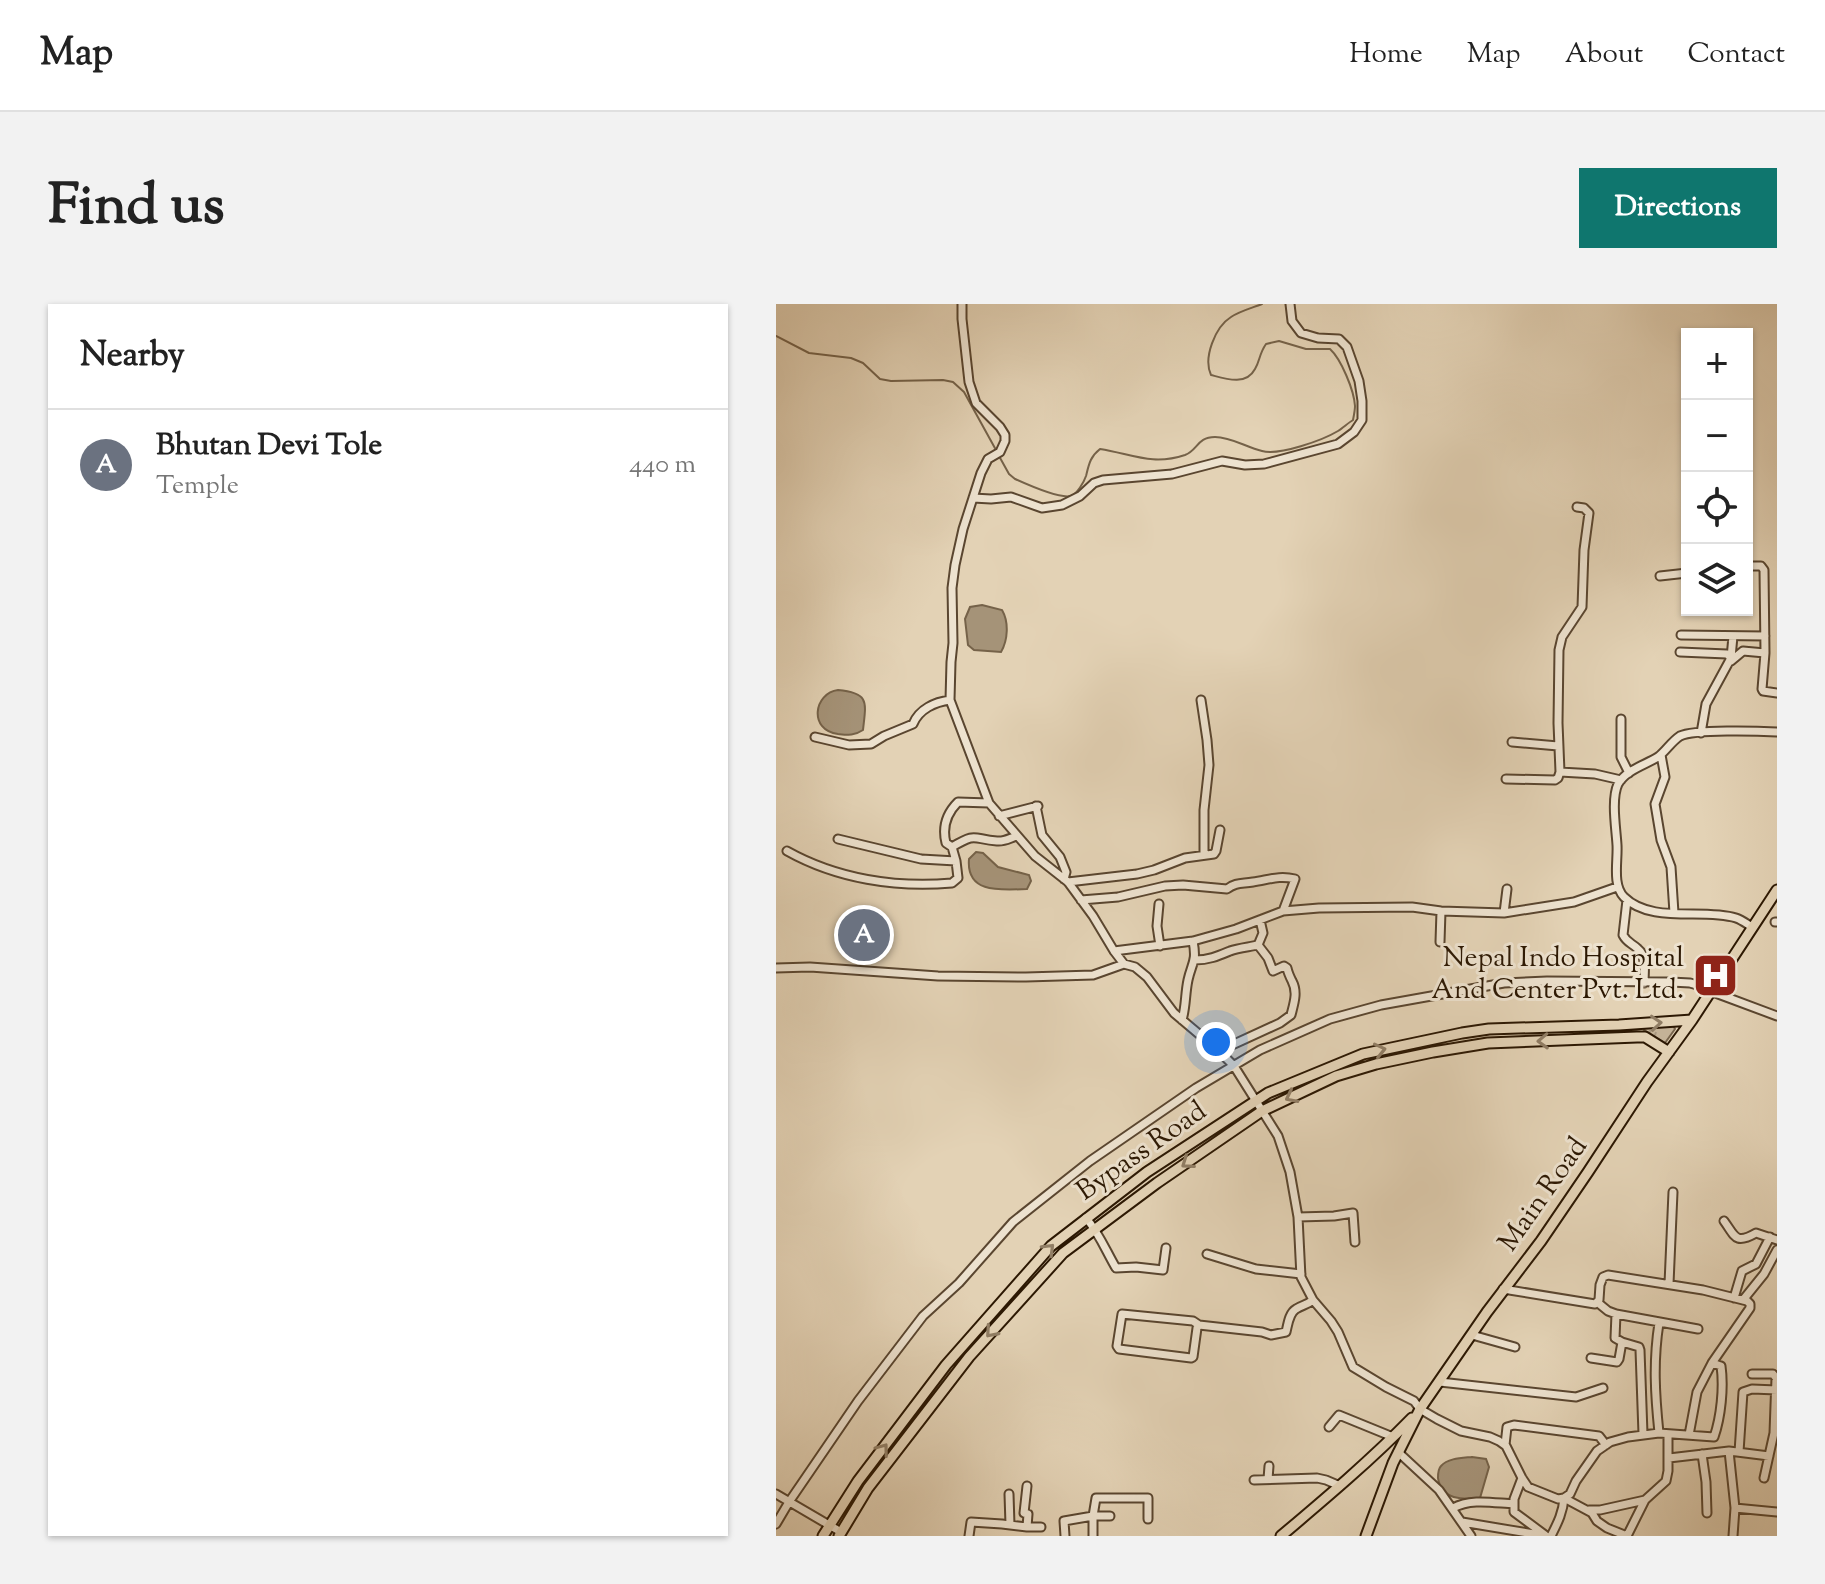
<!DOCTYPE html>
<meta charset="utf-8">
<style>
body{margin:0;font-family:"Sorts Mill Goudy",serif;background:#f2f2f2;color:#222}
.controls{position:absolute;right:24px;top:24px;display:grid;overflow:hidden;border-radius:0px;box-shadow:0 2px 6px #0004}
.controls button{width:72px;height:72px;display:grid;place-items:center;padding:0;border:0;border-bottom:2px solid #e0e0e0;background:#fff;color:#222;font:40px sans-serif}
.you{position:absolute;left:440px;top:738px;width:28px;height:28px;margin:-20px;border:6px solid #fff;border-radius:50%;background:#1a73e8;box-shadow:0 0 0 12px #1a73e833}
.badge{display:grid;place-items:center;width:52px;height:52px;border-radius:50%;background:#0f766e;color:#fff;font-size:26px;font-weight:700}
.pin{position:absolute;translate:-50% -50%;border:4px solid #fff;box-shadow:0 2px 8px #0006}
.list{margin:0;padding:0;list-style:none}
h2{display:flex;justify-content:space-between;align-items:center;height:104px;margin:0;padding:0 32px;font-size:34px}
h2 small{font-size:26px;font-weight:400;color:#767676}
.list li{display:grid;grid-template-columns:52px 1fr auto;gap:24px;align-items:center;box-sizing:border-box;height:112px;padding:0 32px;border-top:2px solid #e0e0e0}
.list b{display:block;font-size:30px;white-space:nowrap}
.list p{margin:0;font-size:26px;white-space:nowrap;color:#767676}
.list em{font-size:26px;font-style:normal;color:#767676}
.icon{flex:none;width:44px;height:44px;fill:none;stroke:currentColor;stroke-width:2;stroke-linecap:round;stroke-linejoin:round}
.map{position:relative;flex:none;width:1001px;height:1232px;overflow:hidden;border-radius:0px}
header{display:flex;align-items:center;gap:48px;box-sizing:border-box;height:112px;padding:0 40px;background:#fff;border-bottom:2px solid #e0e0e0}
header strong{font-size:38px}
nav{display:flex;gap:44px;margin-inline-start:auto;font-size:28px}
.intro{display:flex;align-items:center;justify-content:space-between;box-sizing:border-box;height:192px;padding:0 48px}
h1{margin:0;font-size:56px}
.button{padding:20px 36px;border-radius:0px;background:#0f766e;color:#fff;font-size:28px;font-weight:700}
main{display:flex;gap:48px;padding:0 48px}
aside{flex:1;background:#fff;border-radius:0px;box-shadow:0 2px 6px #0004}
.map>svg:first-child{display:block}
</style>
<header>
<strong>Map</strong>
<nav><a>Home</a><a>Map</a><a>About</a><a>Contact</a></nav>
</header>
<div class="intro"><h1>Find us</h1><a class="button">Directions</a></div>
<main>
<aside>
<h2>Nearby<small></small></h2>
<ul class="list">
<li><span class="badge" style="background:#6b7280">A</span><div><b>Bhutan Devi Tole</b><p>Temple</p></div><em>440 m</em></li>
</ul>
</aside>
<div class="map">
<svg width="1001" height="1232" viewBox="0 0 1001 1232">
<defs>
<pattern id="grass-tufts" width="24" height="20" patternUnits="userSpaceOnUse" patternTransform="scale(2)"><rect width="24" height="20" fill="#c4b297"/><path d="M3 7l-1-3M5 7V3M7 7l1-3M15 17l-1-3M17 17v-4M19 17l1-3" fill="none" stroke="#a99880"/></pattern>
</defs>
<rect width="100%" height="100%" fill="#e3d2b5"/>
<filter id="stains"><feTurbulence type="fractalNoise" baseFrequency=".0025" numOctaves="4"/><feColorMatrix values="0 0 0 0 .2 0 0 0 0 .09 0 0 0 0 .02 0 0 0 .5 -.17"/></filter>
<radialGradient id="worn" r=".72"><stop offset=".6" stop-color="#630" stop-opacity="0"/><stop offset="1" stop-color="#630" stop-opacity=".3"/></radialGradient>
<path fill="url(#grass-tufts)" stroke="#78654d" stroke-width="2" d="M 897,721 L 899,725 L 889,739 L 868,726 L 870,723 Z"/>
<path fill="#a59378" stroke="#756249" stroke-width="2" d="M 206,301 L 226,306 C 233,318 232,336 225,348 L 198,346 L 192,341 L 189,315 L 194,303 Z
M 62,386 C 94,389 90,398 87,426 C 78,432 72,431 62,430 C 32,426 38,389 62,386 Z
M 200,548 L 207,549 L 222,563 L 253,571 L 255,577 L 251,585 C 225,586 190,590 193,555 Z
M 696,1153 L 710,1155 L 713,1163 L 704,1194 C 687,1196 665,1196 662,1174 C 662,1170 662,1165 665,1162 C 672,1154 686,1154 696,1153 Z"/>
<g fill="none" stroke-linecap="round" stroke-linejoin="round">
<path stroke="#756249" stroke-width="2" d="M 0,32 L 33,49 L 75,54 L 87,59 L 104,75 L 115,77 L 167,76 L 177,78 L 188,88 L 220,146
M 223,152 L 233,170 L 239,175 C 250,180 283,195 295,192 C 301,190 308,178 310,172 C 313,160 314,153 324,145 C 356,150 376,162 409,151 C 422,146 421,133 439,133 C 455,133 470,143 486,147 C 503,152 547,136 562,127 C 567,124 572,119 577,116 C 578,111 579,106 579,102 C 578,86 565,55 554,45 L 530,45 L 503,37 L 490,40 C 483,50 484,57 479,65 C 470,82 450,75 435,71 C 427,54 439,23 455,13 C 464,7 476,4 486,0"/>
<defs>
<path id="minor" d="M 186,0 L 186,15 L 193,78 L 200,99 L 224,123 L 229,131 L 229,137 L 224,148 L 212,155 L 205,169 L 187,225 L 179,261 L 176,284 L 177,339 L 175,358 L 174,396 L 213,499 L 259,552 L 292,578 L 317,612 L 338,647 L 348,660
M 197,194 L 215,195 L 235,193 L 266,204 L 286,201 L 304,192 L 318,179 L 327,176 L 396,170 L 446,157 L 469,161 L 488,160 L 562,140 L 578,128 L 586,116 L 586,97 L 583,77 L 571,43 L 563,35 L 542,34 L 525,29 L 516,17 L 514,0
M 971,262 L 985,262 L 988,266 L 989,349 L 986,385 L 987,387 L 1001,389
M 884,272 L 911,269
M 905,331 L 989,332
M 904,348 L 951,350 L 955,354 L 930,400 L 925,429
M 955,354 L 957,332
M 955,357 L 967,347 L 989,349
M 425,396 L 431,436 L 433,461 L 428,506 L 428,550
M 845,415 L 845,453 L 853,469
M 39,433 L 73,441 L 95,440 L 108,432 L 137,420 C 143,405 159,398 174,396
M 736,438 L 782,442
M 885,451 L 889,473 L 879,500 L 885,536 L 895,563 L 898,609
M 784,468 L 819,470 L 845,476
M 730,475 L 779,476 L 782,474 L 784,468 L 782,419 L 783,346 L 786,333 L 806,303 L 808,246 L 813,209 L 808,204 L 801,203
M 260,502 L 266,531 L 284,553 L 290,568 L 288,575
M 223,512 L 262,502
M 62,535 L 145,555 L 180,557
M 176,543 C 201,528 196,535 221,537 C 228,538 234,534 241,532
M 11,547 C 61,575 120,584 176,579 L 182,574 L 180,557 L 176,543 L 170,539 C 166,523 170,510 182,498 L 213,499
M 292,578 L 361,570 L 378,566 L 409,554 L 438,550 L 440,547 L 444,526
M 305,596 L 342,593 L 389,582 L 407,581 L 451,585 C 460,578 466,580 477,578 C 492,576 503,571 519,575 L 507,607
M 851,596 L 847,631 C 851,639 856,639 862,645 C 871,652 868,668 868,679
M 383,600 L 381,622 L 384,642
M 728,609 L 731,585
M 999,618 L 1001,618
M 976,623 C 971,620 966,616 960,614 C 927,604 875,620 848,593 C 836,581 842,557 841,541 C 840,524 835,495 842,480 C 850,466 869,461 882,453 C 890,447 895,438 904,432 C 918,425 983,427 1001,428
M 664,638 L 665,607
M 338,647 L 417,637 L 460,625 L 507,607 L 543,604 L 636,603 L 665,607 L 728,609 L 798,598 L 841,583
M 419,656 C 433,656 442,652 454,647 C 462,644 473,643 482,641 L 487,629 L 484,616
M 0,664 L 34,663 L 162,672 L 250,673 L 317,671 L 348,660 L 359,663 L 371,673 L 398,709 L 443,747 L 458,762 L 502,832 L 514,868 L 522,913 L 525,973 L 537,996 L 555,1017 L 562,1028 L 577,1063 L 610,1083 L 638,1097 L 644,1105 L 661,1115 L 685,1127 L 714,1133 L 723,1137 L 730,1142 L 746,1174 L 752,1183 L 782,1195 L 788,1194 L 794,1190 L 800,1177 L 821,1147 L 834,1138 L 852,1133 L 883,1129 L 938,1133 C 945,1113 948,1083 945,1062 L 936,1059
M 934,687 L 1001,712
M 406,716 C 410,703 409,690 412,676 C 416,658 421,658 417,637
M 443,747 L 504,719 L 515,711 C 518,699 522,688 516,677 C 514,673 512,669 511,664 L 508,662 L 497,667 L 492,654 L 482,641
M 522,913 L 558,912 L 577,909 L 579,938
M 310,914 C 323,929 330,947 340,964 L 360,963 L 387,966 L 390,944
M 948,917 C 959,932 959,941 980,929 L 1001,936
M 431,950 L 480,965 L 525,970
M 893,980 L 897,888
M 727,985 L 819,1000 L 823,996 L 824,981 L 827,973 L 832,971 L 927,986 L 971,997 L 974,1000 L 974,1004 L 936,1059 L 921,1088 L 913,1131
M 958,994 L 966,967 L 980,960 L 994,933
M 967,996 L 988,970 L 1001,946
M 821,998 L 832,1007 L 840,1010 L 922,1025
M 840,1010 L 839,1034 L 846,1038 L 863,1043 L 864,1046 L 867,1130
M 883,1019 C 877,1058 879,1090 883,1129
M 423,1021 L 417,1017 L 346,1010 L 341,1042 L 343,1045 L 415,1054 L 417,1053 L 421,1024 L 423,1021 L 486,1028 L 495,1031 L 510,1028 C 512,1020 513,1009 520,1005 C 526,1001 531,1001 537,996
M 696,1031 L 739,1043
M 815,1054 L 841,1058 L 843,1055 L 846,1038
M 976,1070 L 997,1070 L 1000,1074 L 998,1129 L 988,1174
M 664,1078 L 800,1093 L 827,1084
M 553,1123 L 563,1111 L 617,1133
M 729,1141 L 731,1123 L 738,1121 L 823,1132 L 830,1141
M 953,1147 L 959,1204 L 957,1232
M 622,1148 L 663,1186 L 695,1232
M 963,1148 L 967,1088 L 976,1085 L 1001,1086
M 926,1150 L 930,1178 L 931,1209
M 893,1154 L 953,1147 L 993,1152
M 746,1174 L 738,1195 L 738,1208 L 769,1231
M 492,1175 L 493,1162
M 478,1176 L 541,1174 L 550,1176 L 564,1182
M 0,1190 L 65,1228
M 233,1190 L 234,1221
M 677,1204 C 695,1194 718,1199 738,1200
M 959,1204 L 1001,1208
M 813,1206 L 824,1206 L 869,1196
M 334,1212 L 317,1212 L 320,1194 L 372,1194 L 372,1215
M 686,1218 L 770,1232
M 0,1220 L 13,1198 L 82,1097 L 147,1012 L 183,979 L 237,918 L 314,857 L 420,784 L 484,746 L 554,715 L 605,701 L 728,679 L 771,677 L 895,678 L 914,679 L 936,685
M 251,1223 L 265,1223
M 193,1232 L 195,1218 L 226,1220 L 251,1223 L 252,1210 L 248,1209 L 251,1182
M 289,1232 L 288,1217 L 317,1212 L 317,1232
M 775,1232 C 781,1220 787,1209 788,1194 L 816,1209 L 821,1217 L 831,1224 L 851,1232
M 851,1232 L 869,1196 L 890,1177 L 892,1167 L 892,1130"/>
<path id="major" d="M 47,1232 L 82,1177 L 170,1061 L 275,942 L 371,868 L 492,789 L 587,750 L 686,729 L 713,725 L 843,721 L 916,716
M 63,1232 L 92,1184 L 193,1053 L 287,949 L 381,879 L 486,807 L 560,772 L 600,760 L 657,748 L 712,739 L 861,733 L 869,733 L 893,748
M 505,1232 C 550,1194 595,1156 636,1114
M 590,1232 L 617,1159 L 644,1105 L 711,1008 L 765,937 L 812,868 L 871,778 L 916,716 L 1001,586"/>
</defs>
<use href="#minor" stroke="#5a4630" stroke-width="11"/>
<use href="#major" stroke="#2c1803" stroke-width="13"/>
<use href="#minor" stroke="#ede2cf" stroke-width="7"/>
<use href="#major" stroke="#e3d2b5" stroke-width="9"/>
</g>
<defs><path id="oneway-chevron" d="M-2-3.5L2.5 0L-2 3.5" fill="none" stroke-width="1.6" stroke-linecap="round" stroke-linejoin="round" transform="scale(2)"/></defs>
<g stroke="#917e65">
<use href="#oneway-chevron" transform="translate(880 719) rotate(-4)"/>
<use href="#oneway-chevron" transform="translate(767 737) rotate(178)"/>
<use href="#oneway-chevron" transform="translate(604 746) rotate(-13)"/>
<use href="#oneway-chevron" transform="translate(515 793) rotate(153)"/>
<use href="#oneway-chevron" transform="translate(411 859) rotate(145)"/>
<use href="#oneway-chevron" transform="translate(273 945) rotate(-45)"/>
<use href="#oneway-chevron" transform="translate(215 1028) rotate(131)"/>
<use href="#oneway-chevron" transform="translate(107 1145) rotate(-53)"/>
</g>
<defs>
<symbol id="hospital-square" viewBox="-11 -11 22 22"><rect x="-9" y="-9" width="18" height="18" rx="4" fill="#8f2418" stroke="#ede2cf"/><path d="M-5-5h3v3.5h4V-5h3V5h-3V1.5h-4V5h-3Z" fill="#fff"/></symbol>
</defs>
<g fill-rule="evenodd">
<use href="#hospital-square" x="914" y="646" width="51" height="51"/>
</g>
<g text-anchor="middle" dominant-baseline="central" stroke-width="6" stroke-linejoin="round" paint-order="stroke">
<g font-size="28" fill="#2c1803" stroke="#ede2cf" text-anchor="end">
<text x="908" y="655">Nepal Indo Hospital<tspan x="908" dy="32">And Center Pvt. Ltd.</tspan></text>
</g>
<g font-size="28" fill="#2c1803" stroke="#ede2cf">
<text transform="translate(366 848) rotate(-35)">Bypass Road</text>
<text transform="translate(768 891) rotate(-55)">Main Road</text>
</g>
</g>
<rect width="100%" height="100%" filter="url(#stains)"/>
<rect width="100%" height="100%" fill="url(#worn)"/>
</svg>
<div class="controls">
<button>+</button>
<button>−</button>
<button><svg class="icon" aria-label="locate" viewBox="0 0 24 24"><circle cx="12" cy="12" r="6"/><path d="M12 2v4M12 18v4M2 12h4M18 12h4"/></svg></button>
<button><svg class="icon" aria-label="layers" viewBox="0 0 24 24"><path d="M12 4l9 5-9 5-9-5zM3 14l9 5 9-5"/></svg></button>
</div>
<div class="you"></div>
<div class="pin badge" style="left:88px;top:631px;background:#6b7280">A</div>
</div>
</main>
